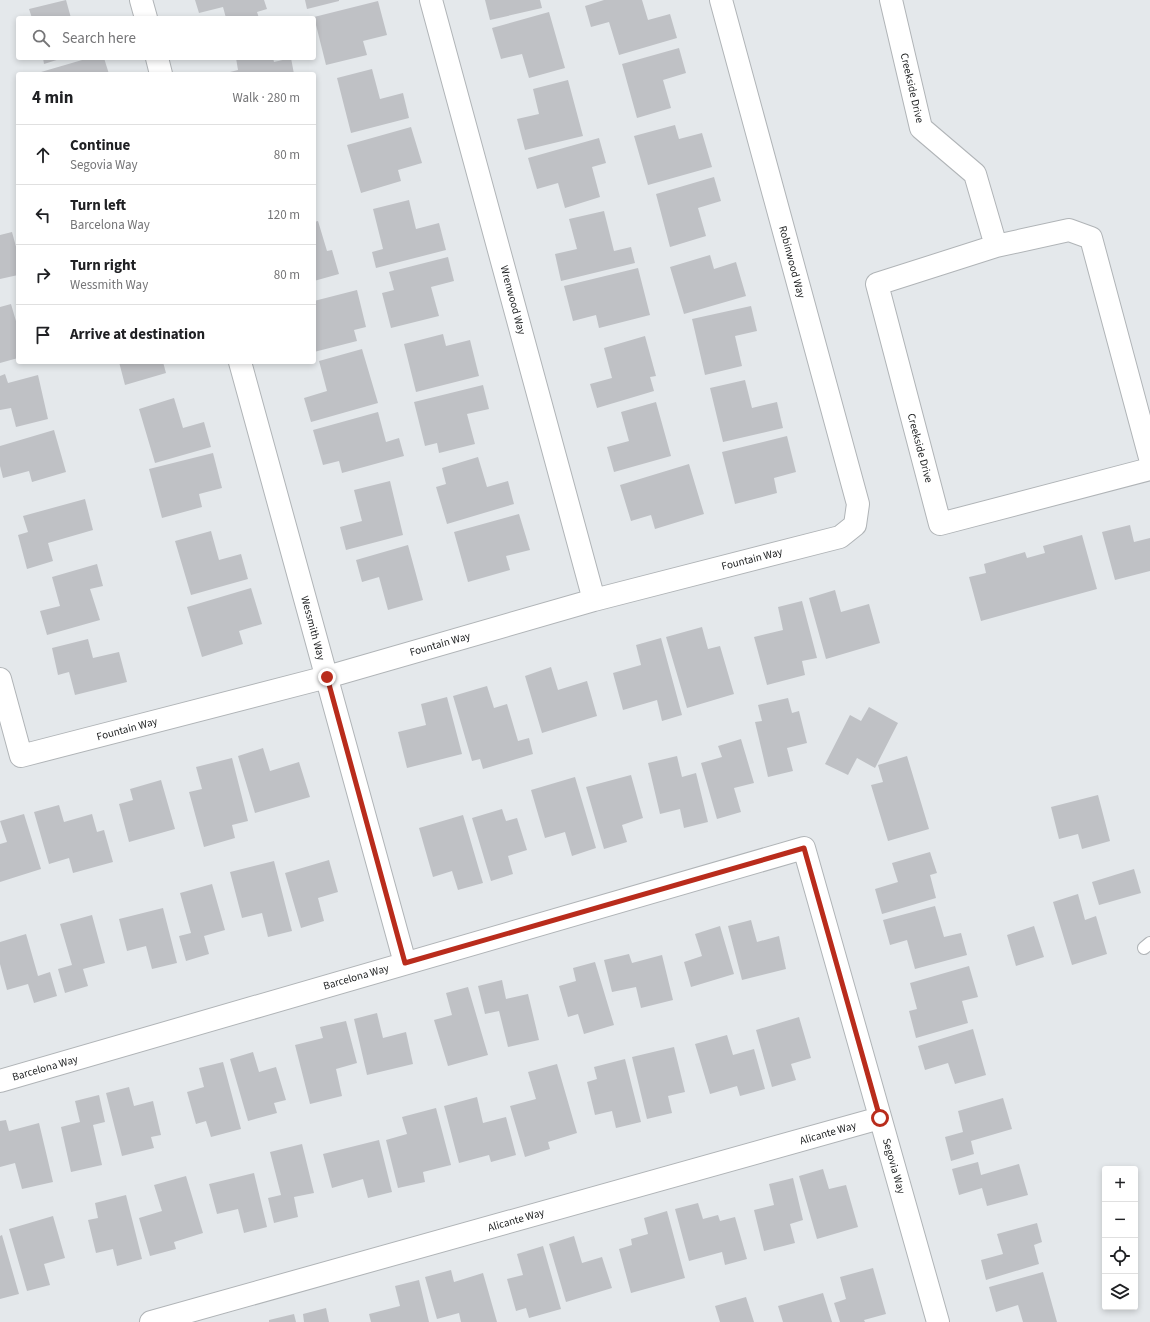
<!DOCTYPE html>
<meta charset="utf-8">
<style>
body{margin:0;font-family:"Source Sans 3",sans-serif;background:#f2f2f2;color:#202124}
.controls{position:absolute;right:12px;bottom:12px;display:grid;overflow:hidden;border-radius:4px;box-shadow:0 2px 6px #0003}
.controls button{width:36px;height:36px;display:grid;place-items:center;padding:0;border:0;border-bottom:1px solid #e0e0e0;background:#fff;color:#202124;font:20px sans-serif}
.stop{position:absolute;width:12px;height:12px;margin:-9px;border:3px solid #b92c1c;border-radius:50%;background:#fff}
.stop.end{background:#b92c1c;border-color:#fff;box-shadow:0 1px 4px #0008}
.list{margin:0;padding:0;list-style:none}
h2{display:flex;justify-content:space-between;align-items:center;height:52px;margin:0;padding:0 16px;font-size:17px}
h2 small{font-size:13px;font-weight:400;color:#757577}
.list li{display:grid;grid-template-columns:26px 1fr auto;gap:12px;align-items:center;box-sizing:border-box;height:60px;padding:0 16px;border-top:1px solid #e0e0e0}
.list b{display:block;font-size:15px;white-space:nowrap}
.list p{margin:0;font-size:13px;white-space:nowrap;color:#757577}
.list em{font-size:13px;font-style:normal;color:#757577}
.icon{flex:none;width:22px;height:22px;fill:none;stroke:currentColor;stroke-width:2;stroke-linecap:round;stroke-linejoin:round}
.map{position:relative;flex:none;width:1150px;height:1322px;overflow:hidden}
.search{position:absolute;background:#fff;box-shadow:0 2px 6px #0003;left:16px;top:16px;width:300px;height:44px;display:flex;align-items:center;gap:10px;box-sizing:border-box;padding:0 14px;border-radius:4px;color:#757577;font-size:15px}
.panel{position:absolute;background:#fff;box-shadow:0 2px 6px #0003;left:16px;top:72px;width:300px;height:292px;border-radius:4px}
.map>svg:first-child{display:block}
</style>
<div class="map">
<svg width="1150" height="1322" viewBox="0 0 1150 1322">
<rect width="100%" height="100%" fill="#e4e8eb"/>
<path fill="#bfc1c5" d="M 66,0 L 71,18 L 32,18 L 29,9 Z
M 195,0 L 264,0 L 267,9 L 257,12 L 259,18 L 236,18 L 236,16 L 226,18 L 223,7 L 199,13 Z
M 305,0 L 339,0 L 339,1 L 307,9 Z
M 485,0 L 540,0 L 542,8 L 490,20 Z
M 604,0 L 642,0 L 648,20 L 670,14 L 677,38 L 619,55 L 609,22 L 591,27 L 585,6 Z
M 378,1 L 387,35 L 363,41 L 367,55 L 326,65 L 314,17 Z
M 549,12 L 565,68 L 529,78 L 522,54 L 501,59 L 492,28 Z
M 679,48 L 686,73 L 663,80 L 671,108 L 637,118 L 622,64 Z
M 43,58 L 63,58 L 44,64 Z
M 89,58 L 104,58 L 109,74 L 42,74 L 41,72 Z
M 236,58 L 273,58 L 274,62 L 291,58 L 294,74 L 222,74 L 238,70 Z
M 372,69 L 380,99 L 403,93 L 409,118 L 351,133 L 337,78 Z
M 568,80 L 583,136 L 525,150 L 517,119 L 539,114 L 533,89 Z
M 675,125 L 679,139 L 702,133 L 712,167 L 648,185 L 634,136 Z
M 411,127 L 422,163 L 398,170 L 401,181 L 361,193 L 347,145 Z
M 599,138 L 606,163 L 592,167 L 600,197 L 565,208 L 558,183 L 537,189 L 528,158 Z
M 714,177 L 721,201 L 698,208 L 706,236 L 670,247 L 656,194 Z
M 409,200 L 416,229 L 439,223 L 446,250 L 376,268 L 372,252 L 383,249 L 373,209 Z
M 604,211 L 614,251 L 631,247 L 635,263 L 561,281 L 555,254 L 577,249 L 569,219 Z
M 318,221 L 327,251 L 332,250 L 339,274 L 314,281 L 314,222 Z
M 12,232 L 18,254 L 18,275 L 0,279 L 0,235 Z
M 710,255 L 714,269 L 736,262 L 746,296 L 684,314 L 670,267 Z
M 448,257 L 454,281 L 431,287 L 439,316 L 391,328 L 382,293 L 394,290 L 389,272 Z
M 638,268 L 650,315 L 599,328 L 596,315 L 573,321 L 564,286 Z
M 357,290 L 366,327 L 354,330 L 357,341 L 314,352 L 314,301 Z
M 11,304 L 18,328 L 18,358 L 0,363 L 0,307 Z
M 751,306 L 757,331 L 735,336 L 742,366 L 705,375 L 692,319 Z
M 443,334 L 446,346 L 470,340 L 479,376 L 416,392 L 404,344 Z
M 645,336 L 656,376 L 650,377 L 654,391 L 597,408 L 590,384 L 612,378 L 604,348 Z
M 362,349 L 378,403 L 311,422 L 304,398 L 327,391 L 319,361 Z
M 119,362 L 163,362 L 166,373 L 125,385 Z
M 5,374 L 8,383 L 38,375 L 48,419 L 16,427 L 11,408 L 0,410 L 0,376 Z
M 745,380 L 752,408 L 777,402 L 783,428 L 723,442 L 710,388 Z
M 483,385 L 489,409 L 467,414 L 475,444 L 439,453 L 437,443 L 425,446 L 414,402 Z
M 174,398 L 183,428 L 204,422 L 211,447 L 155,463 L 139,409 Z
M 656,402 L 671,456 L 614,472 L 607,447 L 629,441 L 621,412 Z
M 378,412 L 386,442 L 399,438 L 404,456 L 342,473 L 339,461 L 323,465 L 313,430 Z
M 54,430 L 66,472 L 32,482 L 29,471 L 3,478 L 0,466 L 0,446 Z
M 787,436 L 796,472 L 774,478 L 777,493 L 735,504 L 722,452 Z
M 213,453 L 222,488 L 199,494 L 202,507 L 162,518 L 149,469 Z
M 478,457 L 487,487 L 508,481 L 514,504 L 447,524 L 436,487 L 446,484 L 442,468 Z
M 689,464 L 704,514 L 655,529 L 651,515 L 631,521 L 620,485 Z
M 390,481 L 403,535 L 346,550 L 340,527 L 362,521 L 354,490 Z
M 85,499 L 93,530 L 48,543 L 53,561 L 27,569 L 18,535 L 28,532 L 23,516 Z
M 519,514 L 530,550 L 506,556 L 510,570 L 468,582 L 454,532 Z
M 1130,525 L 1134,542 L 1150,538 L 1150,571 L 1115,580 L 1102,532 Z
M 211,531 L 219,560 L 241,554 L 248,579 L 191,595 L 175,541 Z
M 1082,535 L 1097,589 L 981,621 L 969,577 L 986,573 L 984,564 L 1025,552 L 1027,558 L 1045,553 L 1043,546 Z
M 408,545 L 423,600 L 388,610 L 379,577 L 362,582 L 356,560 Z
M 97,564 L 103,586 L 90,589 L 100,620 L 47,635 L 40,611 L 60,606 L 52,577 Z
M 251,588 L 262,624 L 239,631 L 243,644 L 202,657 L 187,607 Z
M 835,590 L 841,612 L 869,604 L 880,643 L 826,659 L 809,598 Z
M 802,601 L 817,658 L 802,661 L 805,675 L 767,685 L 754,637 L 783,630 L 778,607 Z
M 702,627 L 708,649 L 720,646 L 734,694 L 687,708 L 666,637 Z
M 661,638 L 682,715 L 662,721 L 657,700 L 623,710 L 613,673 L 641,665 L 636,645 Z
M 88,639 L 93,658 L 119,652 L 127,682 L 75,695 L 69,672 L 58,675 L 52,648 Z
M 551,667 L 558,690 L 587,681 L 597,716 L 542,733 L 525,676 Z
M 487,686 L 494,708 L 507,704 L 518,741 L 529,738 L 533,754 L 483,769 L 480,759 L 472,761 L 453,696 Z
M 447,697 L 462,754 L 407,768 L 398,732 L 426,725 L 421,704 Z
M 788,698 L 792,713 L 799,711 L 807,743 L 787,748 L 793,771 L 768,777 L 755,722 L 762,721 L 758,705 Z
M 869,707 L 898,723 L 875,768 L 857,758 L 848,775 L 825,764 L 850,715 L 861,721 Z
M 741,739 L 754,783 L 734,788 L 741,812 L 717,819 L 701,763 L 722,757 L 718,746 Z
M 263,748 L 270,771 L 299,762 L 310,797 L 255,813 L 238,756 Z
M 677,756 L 682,777 L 696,773 L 708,822 L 684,828 L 680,809 L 660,814 L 648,763 Z
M 907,756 L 929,829 L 888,841 L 871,785 L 883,782 L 878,765 Z
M 232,758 L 248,821 L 232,825 L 235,838 L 204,847 L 189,792 L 202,789 L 196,767 Z
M 631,775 L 643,818 L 622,825 L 627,842 L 604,849 L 586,787 Z
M 575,777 L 596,848 L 572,856 L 565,832 L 545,838 L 531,790 Z
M 161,780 L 175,829 L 129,842 L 119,804 L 133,800 L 130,789 Z
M 1098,795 L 1110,841 L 1082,849 L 1078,834 L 1059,839 L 1051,807 Z
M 59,805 L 64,822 L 92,814 L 97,832 L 104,830 L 113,862 L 73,873 L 69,858 L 49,864 L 34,812 Z
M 502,809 L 506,821 L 517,818 L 527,850 L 508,856 L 513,874 L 491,881 L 472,818 Z
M 24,814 L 41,869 L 0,882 L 0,844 L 7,842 L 0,821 Z
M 463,815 L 483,883 L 458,890 L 452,871 L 433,877 L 419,828 Z
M 930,852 L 937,873 L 930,875 L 936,898 L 882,914 L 875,889 L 898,882 L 892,863 Z
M 329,860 L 338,892 L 318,898 L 324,921 L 301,928 L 285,873 Z
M 274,861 L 292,931 L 268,937 L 262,913 L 242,918 L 230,872 Z
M 1134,869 L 1141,893 L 1099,905 L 1092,882 Z
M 212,884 L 225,930 L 204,936 L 209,954 L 186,961 L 179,936 L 191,933 L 180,893 Z
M 1078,894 L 1085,920 L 1096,916 L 1107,954 L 1072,965 L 1053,902 Z
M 935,906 L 944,937 L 961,933 L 967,955 L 915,969 L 907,940 L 890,945 L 883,920 Z
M 163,908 L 177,963 L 152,969 L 146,946 L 127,951 L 119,919 Z
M 92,915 L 105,963 L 83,969 L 88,986 L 65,993 L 58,969 L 72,965 L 60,924 Z
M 751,920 L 757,942 L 779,936 L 786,969 L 742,980 L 728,926 Z
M 720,926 L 734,974 L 691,987 L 684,962 L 702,956 L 695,934 Z
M 1034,926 L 1044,957 L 1016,966 L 1007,935 Z
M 26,934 L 38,976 L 50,972 L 57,996 L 34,1003 L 28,984 L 7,990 L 0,964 L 0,942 Z
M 629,954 L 632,963 L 662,955 L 673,1000 L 641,1008 L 636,987 L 612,992 L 604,960 Z
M 595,962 L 614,1025 L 584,1034 L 578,1014 L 568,1017 L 559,986 L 576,981 L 573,968 Z
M 969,966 L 978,997 L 962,1001 L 968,1023 L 916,1038 L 909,1011 L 917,1009 L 910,983 Z
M 502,980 L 506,999 L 528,994 L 539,1040 L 508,1047 L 499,1011 L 485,1014 L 478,986 Z
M 468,987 L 488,1055 L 448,1066 L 434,1020 L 452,1015 L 446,993 Z
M 377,1013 L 383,1038 L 406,1032 L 413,1064 L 367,1075 L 354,1019 Z
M 799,1017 L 811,1058 L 791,1064 L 796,1080 L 772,1087 L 756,1030 Z
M 346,1021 L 357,1063 L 336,1069 L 342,1096 L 310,1104 L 295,1045 L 323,1038 L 320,1027 Z
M 973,1029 L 986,1075 L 955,1084 L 948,1063 L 925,1070 L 918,1046 Z
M 727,1035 L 733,1055 L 754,1049 L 765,1089 L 740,1096 L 737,1086 L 710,1094 L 695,1044 Z
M 674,1047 L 685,1092 L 668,1096 L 672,1113 L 647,1119 L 632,1057 Z
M 253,1052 L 259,1072 L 276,1067 L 286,1100 L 274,1103 L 277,1113 L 248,1121 L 230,1059 Z
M 625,1059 L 641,1122 L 616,1128 L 612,1111 L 595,1115 L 587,1082 L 597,1079 L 594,1067 Z
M 223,1062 L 241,1129 L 211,1137 L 206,1121 L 196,1124 L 187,1092 L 204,1087 L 199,1068 Z
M 557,1064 L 577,1133 L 548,1142 L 550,1149 L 525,1157 L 510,1106 L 536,1099 L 528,1072 Z
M 129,1087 L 134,1106 L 153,1101 L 161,1135 L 151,1137 L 154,1148 L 122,1156 L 106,1093 Z
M 99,1095 L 105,1122 L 93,1125 L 102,1165 L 71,1172 L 61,1127 L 80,1122 L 75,1101 Z
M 477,1097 L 483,1123 L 506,1117 L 516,1155 L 491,1162 L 489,1155 L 459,1163 L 444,1106 Z
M 1003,1098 L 1012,1129 L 971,1141 L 974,1154 L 951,1161 L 945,1137 L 963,1132 L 958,1111 Z
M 436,1108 L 451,1165 L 423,1172 L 425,1182 L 398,1188 L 386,1140 L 407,1134 L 402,1117 Z
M 6,1120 L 9,1131 L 39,1123 L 53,1182 L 22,1189 L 15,1163 L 0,1167 L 0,1121 Z
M 379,1140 L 392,1192 L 368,1198 L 363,1179 L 332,1188 L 323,1154 Z
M 302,1144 L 314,1193 L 294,1197 L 298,1217 L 274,1223 L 268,1198 L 281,1195 L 270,1152 Z
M 978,1162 L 981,1175 L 1019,1164 L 1028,1195 L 987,1206 L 982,1188 L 959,1195 L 952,1169 Z
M 823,1169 L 829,1189 L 846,1185 L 858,1227 L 817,1239 L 799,1176 Z
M 254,1173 L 267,1227 L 244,1233 L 238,1209 L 217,1214 L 209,1184 Z
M 186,1176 L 203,1233 L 174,1242 L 176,1249 L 150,1256 L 139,1218 L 162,1211 L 154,1185 Z
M 793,1178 L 803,1220 L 790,1224 L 795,1243 L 764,1251 L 754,1210 L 774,1205 L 769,1184 Z
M 126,1195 L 142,1259 L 117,1266 L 113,1249 L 96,1253 L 88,1220 L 98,1218 L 95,1203 Z
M 698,1203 L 703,1219 L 718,1215 L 720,1221 L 735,1217 L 747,1259 L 725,1265 L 722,1252 L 689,1261 L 675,1209 Z
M 667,1211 L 685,1278 L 631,1293 L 619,1249 L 632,1245 L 631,1239 L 648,1234 L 644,1218 Z
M 53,1216 L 65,1258 L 44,1264 L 50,1285 L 27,1291 L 9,1229 Z
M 1037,1223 L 1042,1242 L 1034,1245 L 1039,1264 L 986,1280 L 981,1260 L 1003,1254 L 997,1234 Z
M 2,1235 L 19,1294 L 0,1299 L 0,1236 Z
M 574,1236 L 582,1263 L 602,1257 L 612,1288 L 566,1302 L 549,1244 Z
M 543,1246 L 561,1309 L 529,1318 L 526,1308 L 516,1311 L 507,1279 L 523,1275 L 517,1254 Z
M 873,1268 L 886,1314 L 864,1320 L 865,1322 L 840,1322 L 834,1303 L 846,1299 L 840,1277 Z
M 451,1270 L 454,1282 L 483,1273 L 497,1322 L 461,1322 L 459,1313 L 437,1319 L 425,1277 Z
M 1043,1272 L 1057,1322 L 1023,1322 L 1018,1305 L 996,1312 L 989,1287 Z
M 419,1280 L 429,1322 L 371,1322 L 369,1314 L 400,1306 L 395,1286 Z
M 823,1293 L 832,1322 L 783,1322 L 778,1306 Z
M 746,1297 L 754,1322 L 720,1322 L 715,1306 Z
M 326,1308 L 329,1322 L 304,1322 L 303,1314 Z
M 294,1314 L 296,1322 L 269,1322 L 269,1320 Z"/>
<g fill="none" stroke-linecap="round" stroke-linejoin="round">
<defs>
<path id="lane" d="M 1144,948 L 1150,943"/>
<path id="street" d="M 141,0 L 146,18
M 431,0 L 594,600
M 891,0 L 921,128 L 975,174 L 996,246
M 157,58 L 161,74
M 240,362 L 405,963
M 1150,458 L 1091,238 L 1069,230 L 996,246 L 877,284 L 940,524 L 1150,469
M 0,679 L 21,756 L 327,677 L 594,600 L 840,537 L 855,525 L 858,504 L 721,0
M 0,1081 L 804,848 L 938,1322
M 151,1322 L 880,1118"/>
</defs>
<use href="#lane" stroke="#b0b4b7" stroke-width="14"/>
<use href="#street" stroke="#b0b4b7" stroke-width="24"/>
<use href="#lane" stroke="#fff" stroke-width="12"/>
<use href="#street" stroke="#fff" stroke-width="22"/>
</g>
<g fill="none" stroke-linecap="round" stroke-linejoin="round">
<path stroke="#b92c1c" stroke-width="5" d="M 327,677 L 405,963 L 804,848 L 880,1118"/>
</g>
<g text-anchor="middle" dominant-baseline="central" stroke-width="3.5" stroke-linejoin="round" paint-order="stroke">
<g font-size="11" fill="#1c1e1f" stroke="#fff">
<text transform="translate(912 88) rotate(77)">Creekside Drive</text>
<text transform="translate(792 262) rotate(75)">Robinwood Way</text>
<text transform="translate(513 300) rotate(75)">Wrenwood Way</text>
<text transform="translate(920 448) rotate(75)">Creekside Drive</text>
<text transform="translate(752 559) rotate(-14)">Fountain Way</text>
<text transform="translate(313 628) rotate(75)">Wessmith Way</text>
<text transform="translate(440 644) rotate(-16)">Fountain Way</text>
<text transform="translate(127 729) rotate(-15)">Fountain Way</text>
<text transform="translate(356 977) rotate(-16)">Barcelona Way</text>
<text transform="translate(45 1068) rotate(-16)">Barcelona Way</text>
<text transform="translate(828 1133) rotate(-16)">Alicante Way</text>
<text transform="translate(894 1166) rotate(74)">Segovia Way</text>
<text transform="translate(516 1220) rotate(-16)">Alicante Way</text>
</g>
</g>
</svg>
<div class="controls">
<button>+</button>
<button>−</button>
<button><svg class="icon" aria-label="locate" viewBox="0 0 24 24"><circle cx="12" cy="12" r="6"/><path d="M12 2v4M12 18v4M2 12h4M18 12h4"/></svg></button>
<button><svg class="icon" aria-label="layers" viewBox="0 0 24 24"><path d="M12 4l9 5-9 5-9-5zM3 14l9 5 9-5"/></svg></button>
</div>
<div class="stop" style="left:880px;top:1118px"></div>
<div class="stop end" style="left:327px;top:677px"></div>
<div class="search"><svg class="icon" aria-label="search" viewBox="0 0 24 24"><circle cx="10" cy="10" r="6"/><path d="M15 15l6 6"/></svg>Search here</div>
<section class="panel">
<h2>4 min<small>Walk · 280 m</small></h2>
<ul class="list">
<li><svg class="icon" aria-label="ahead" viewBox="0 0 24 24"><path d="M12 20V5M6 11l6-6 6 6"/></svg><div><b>Continue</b><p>Segovia Way</p></div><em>80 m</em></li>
<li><svg class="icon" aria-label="left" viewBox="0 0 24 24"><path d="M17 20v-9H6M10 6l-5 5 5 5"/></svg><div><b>Turn left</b><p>Barcelona Way</p></div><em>120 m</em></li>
<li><svg class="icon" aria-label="right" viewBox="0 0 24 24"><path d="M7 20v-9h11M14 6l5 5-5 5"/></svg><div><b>Turn right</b><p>Wessmith Way</p></div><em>80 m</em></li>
<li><svg class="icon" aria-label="arrive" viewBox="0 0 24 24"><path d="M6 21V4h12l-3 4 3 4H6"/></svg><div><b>Arrive at destination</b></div></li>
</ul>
</section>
</div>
